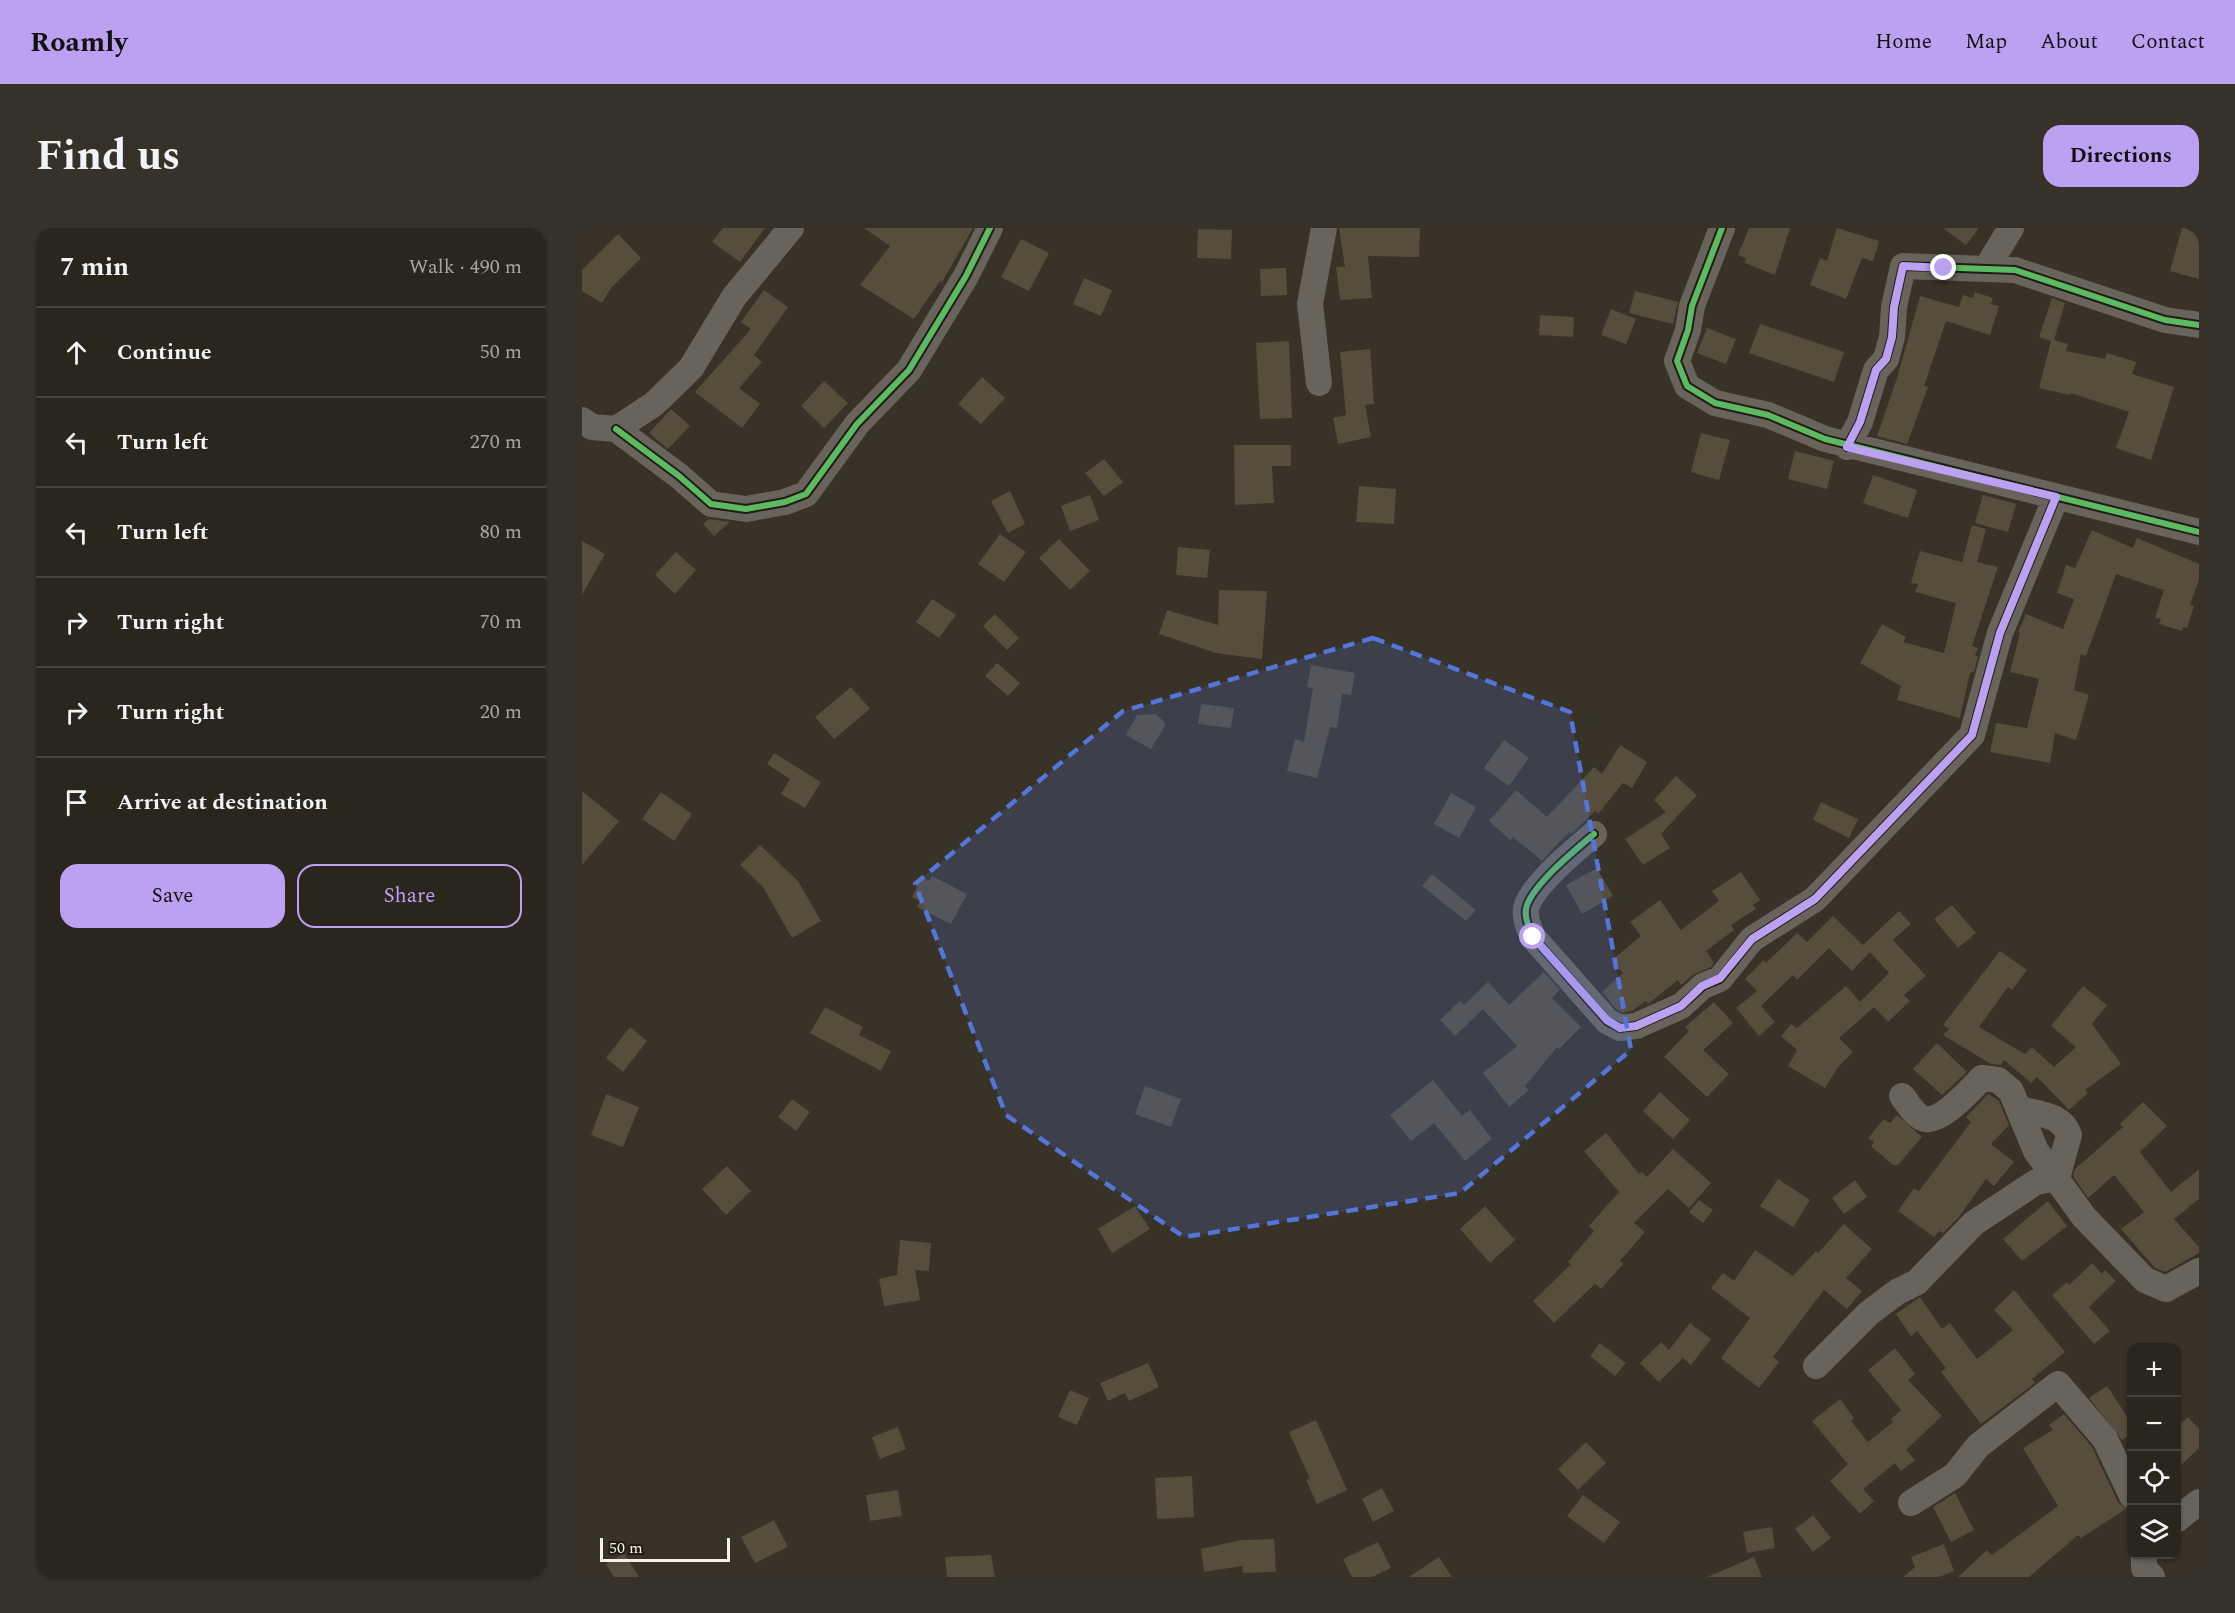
<!DOCTYPE html>
<meta charset="utf-8">
<style>
body{margin:0;font-family:Spectral,serif;background:#36322a;color:#f1f3f6}
.controls{position:absolute;right:18px;bottom:18px;display:grid;overflow:hidden;border-radius:12px;box-shadow:0 2px 4px #0004}
.controls button{width:54px;height:54px;display:grid;place-items:center;padding:0;border:0;border-bottom:2px solid #46433b;background:#2a261d;color:#f1f3f6;font:30px sans-serif}
.scale{position:absolute;left:18px;bottom:15px;width:130px;box-sizing:border-box;padding-left:6px;border:3px solid #f7f0e3;border-top:0;font-size:16px;line-height:21px;white-space:nowrap;color:#f7f0e3;-webkit-text-stroke:4px #221c14;paint-order:stroke}
.stop{position:absolute;width:18px;height:18px;margin:-14px;border:4px solid #bca0f2;border-radius:50%;background:#fff}
.stop.end{background:#bca0f2;border-color:#fff;box-shadow:0 2px 6px #0008}
.list{margin:0;padding:0;list-style:none}
h2{display:flex;justify-content:space-between;align-items:center;height:78px;margin:0;padding:0 24px;font-size:26px}
h2 small{font-size:20px;font-weight:400;color:#a5a5a4}
.list li{display:grid;grid-template-columns:39px 1fr auto;gap:18px;align-items:center;box-sizing:border-box;height:90px;padding:0 24px;border-top:2px solid #46433b}
.list b{display:block;font-size:22px;white-space:nowrap}
.list em{font-size:20px;font-style:normal;color:#a5a5a4}
.actions{display:flex;gap:12px;padding:18px 24px}
.actions a{flex:1;padding:14px 0;border:2px solid #bca0f2;border-radius:18px;text-align:center;font-size:21px;color:#bca0f2}
.actions .main{background:#bca0f2;color:#111}
.icon{flex:none;width:33px;height:33px;fill:none;stroke:currentColor;stroke-width:2;stroke-linecap:round;stroke-linejoin:round}
.map{position:relative;flex:none;width:1617px;height:1349px;overflow:hidden;border-radius:18px}
header{display:flex;align-items:center;gap:36px;box-sizing:border-box;height:84px;padding:0 30px;background:#bca0f2;color:#111}
header strong{font-size:28px}
nav{display:flex;gap:33px;margin-inline-start:auto;font-size:21px}
.intro{display:flex;align-items:center;justify-content:space-between;box-sizing:border-box;height:144px;padding:0 36px}
h1{margin:0;font-size:42px}
.button{padding:15px 27px;border-radius:18px;background:#bca0f2;color:#111;font-size:21px;font-weight:700}
main{display:flex;gap:36px;padding:0 36px}
aside{flex:1;background:#2a261d;border-radius:18px;box-shadow:0 2px 4px #0004}
.map>svg:first-child{display:block}
</style>
<header>
<strong>Roamly</strong>
<nav><a>Home</a><a>Map</a><a>About</a><a>Contact</a></nav>
</header>
<div class="intro"><h1>Find us</h1><a class="button">Directions</a></div>
<main>
<aside>
<h2>7 min<small>Walk · 490 m</small></h2>
<ul class="list">
<li><svg class="icon" aria-label="ahead" viewBox="0 0 24 24"><path d="M12 20V5M6 11l6-6 6 6"/></svg><div><b>Continue</b></div><em>50 m</em></li>
<li><svg class="icon" aria-label="left" viewBox="0 0 24 24"><path d="M17 20v-9H6M10 6l-5 5 5 5"/></svg><div><b>Turn left</b></div><em>270 m</em></li>
<li><svg class="icon" aria-label="left" viewBox="0 0 24 24"><path d="M17 20v-9H6M10 6l-5 5 5 5"/></svg><div><b>Turn left</b></div><em>80 m</em></li>
<li><svg class="icon" aria-label="right" viewBox="0 0 24 24"><path d="M7 20v-9h11M14 6l5 5-5 5"/></svg><div><b>Turn right</b></div><em>70 m</em></li>
<li><svg class="icon" aria-label="right" viewBox="0 0 24 24"><path d="M7 20v-9h11M14 6l5 5-5 5"/></svg><div><b>Turn right</b></div><em>20 m</em></li>
<li><svg class="icon" aria-label="arrive" viewBox="0 0 24 24"><path d="M6 21V4h12l-3 4 3 4H6"/></svg><div><b>Arrive at destination</b></div></li>
</ul>
<div class="actions"><a class="main">Save</a><a>Share</a></div>
</aside>
<div class="map">
<svg width="1617" height="1349" viewBox="0 0 1617 1349">
<rect width="100%" height="100%" fill="#383227"/>
<path fill="#564d3c" d="M 141,0 L 183,0 L 158,34 L 130,14 Z
M 282,0 L 391,0 L 360,54 L 358,53 L 332,91 L 278,57 L 308,18 Z
M 757,0 L 838,0 L 837,29 L 786,28 L 790,70 L 758,72 L 754,39 L 763,39 Z
M 1167,0 L 1208,0 L 1193,47 L 1163,35 L 1164,30 L 1156,27 Z
M 1255,0 L 1297,13 L 1291,33 L 1280,30 L 1264,71 L 1228,57 L 1238,30 L 1245,33 Z
M 1361,0 L 1397,0 L 1384,17 Z
M 1600,0 L 1617,0 L 1617,51 L 1588,43 Z
M 616,1 L 650,2 L 649,31 L 615,30 Z
M 36,6 L 59,30 L 29,60 L 20,75 L 0,63 L 0,42 Z
M 439,11 L 467,25 L 447,63 L 419,49 Z
M 704,40 L 705,67 L 679,68 L 678,41 Z
M 502,50 L 530,62 L 519,88 L 491,76 Z
M 182,62 L 206,79 L 172,127 L 180,134 L 157,160 L 178,176 L 160,200 L 113,164 L 169,101 L 159,94 Z
M 1053,63 L 1096,74 L 1091,96 L 1047,85 Z
M 1393,64 L 1411,70 L 1409,76 L 1417,78 L 1408,107 L 1364,93 L 1342,158 L 1346,159 L 1325,216 L 1295,208 L 1315,150 L 1338,68 L 1377,79 L 1381,67 L 1391,70 Z
M 1470,70 L 1483,75 L 1472,112 L 1486,116 L 1484,123 L 1523,131 L 1525,125 L 1554,134 L 1550,146 L 1592,159 L 1569,232 L 1534,220 L 1547,184 L 1489,165 L 1488,167 L 1457,160 L 1469,113 L 1457,109 Z
M 1029,81 L 1054,91 L 1044,116 L 1019,107 Z
M 958,87 L 992,89 L 991,109 L 957,107 Z
M 1178,96 L 1262,124 L 1252,154 L 1167,125 Z
M 1125,100 L 1154,111 L 1144,136 L 1115,125 Z
M 707,113 L 710,190 L 678,191 L 674,115 Z
M 788,121 L 792,176 L 783,177 L 789,209 L 756,216 L 751,190 L 764,187 L 758,124 Z
M 400,149 L 423,170 L 399,196 L 376,176 Z
M 242,153 L 266,175 L 242,200 L 219,178 Z
M 89,181 L 108,198 L 86,221 L 67,205 Z
M 1119,205 L 1148,212 L 1137,252 L 1109,244 Z
M 652,217 L 709,217 L 709,238 L 690,238 L 692,275 L 653,277 Z
M 1213,223 L 1252,233 L 1245,261 L 1206,251 Z
M 522,231 L 541,254 L 522,268 L 503,245 Z
M 1291,247 L 1335,262 L 1326,290 L 1281,275 Z
M 777,258 L 814,261 L 812,296 L 774,294 Z
M 428,263 L 443,296 L 426,305 L 409,273 Z
M 508,267 L 517,292 L 488,303 L 479,278 Z
M 1401,267 L 1434,276 L 1426,304 L 1393,295 Z
M 127,291 L 148,294 L 132,308 L 121,296 Z
M 1390,297 L 1404,301 L 1395,334 L 1416,339 L 1390,418 L 1396,420 L 1393,428 L 1396,428 L 1392,444 L 1388,445 L 1378,490 L 1315,472 L 1319,458 L 1278,435 L 1300,396 L 1324,409 L 1321,414 L 1362,425 L 1374,375 L 1333,364 L 1336,356 L 1329,355 L 1338,323 L 1380,334 Z
M 1510,302 L 1551,320 L 1555,310 L 1617,336 L 1617,351 L 1608,377 L 1612,378 L 1605,400 L 1601,399 L 1600,403 L 1577,396 L 1579,391 L 1573,390 L 1582,362 L 1534,346 L 1504,428 L 1499,426 L 1492,462 L 1507,467 L 1494,512 L 1473,505 L 1468,535 L 1408,524 L 1414,495 L 1445,500 L 1457,451 L 1428,444 L 1438,405 L 1436,404 L 1444,386 L 1481,401 L 1492,371 L 1475,365 L 1484,337 L 1493,340 Z
M 418,306 L 444,324 L 422,354 L 396,336 Z
M 477,311 L 508,343 L 488,362 L 457,330 Z
M 0,313 L 23,326 L 0,367 Z
M 596,319 L 628,322 L 625,350 L 594,347 Z
M 94,324 L 114,342 L 93,366 L 73,347 Z
M 637,362 L 685,363 L 680,431 L 634,425 L 577,406 L 585,382 L 636,397 Z
M 350,371 L 374,387 L 357,410 L 334,394 Z
M 413,386 L 437,410 L 425,422 L 401,398 Z
M 415,435 L 438,455 L 426,468 L 403,448 Z
M 729,437 L 773,445 L 769,467 L 760,466 L 755,500 L 748,499 L 735,550 L 705,543 L 713,511 L 722,514 L 731,460 L 725,459 Z
M 269,459 L 288,481 L 252,511 L 233,489 Z
M 619,476 L 652,480 L 649,500 L 616,496 Z
M 574,486 L 584,496 L 569,521 L 544,507 L 555,487 Z
M 922,512 L 947,530 L 927,558 L 902,540 Z
M 1038,517 L 1065,534 L 1050,560 L 1041,555 L 1016,586 L 1013,583 L 989,606 L 987,604 L 960,633 L 931,609 L 928,612 L 907,593 L 934,562 L 965,589 L 1012,539 L 1020,546 Z
M 192,525 L 239,554 L 223,580 L 199,566 L 208,551 L 185,536 Z
M 1094,548 L 1115,567 L 1079,606 L 1088,620 L 1061,637 L 1043,611 L 1084,584 L 1072,572 Z
M 0,563 L 37,593 L 0,637 Z
M 79,564 L 110,586 L 92,613 L 60,591 Z
M 869,565 L 894,579 L 877,610 L 852,596 Z
M 1239,574 L 1276,591 L 1267,610 L 1231,592 Z
M 178,617 L 216,653 L 239,693 L 210,710 L 181,659 L 158,637 Z
M 1015,640 L 1031,668 L 1000,686 L 984,657 Z
M 1159,644 L 1178,672 L 1171,677 L 1174,681 L 1149,697 L 1152,702 L 1124,723 L 1132,735 L 1129,739 L 1111,747 L 1099,757 L 1096,752 L 1066,776 L 1064,773 L 1050,783 L 1041,785 L 1034,781 L 1020,764 L 1041,745 L 1030,732 L 1059,708 L 1048,694 L 1078,672 L 1099,702 L 1137,673 L 1130,663 Z
M 850,646 L 894,682 L 884,693 L 840,658 Z
M 350,648 L 385,666 L 369,696 L 335,679 L 338,673 L 330,669 L 340,649 L 347,653 Z
M 1370,677 L 1394,705 L 1376,720 L 1352,691 Z
M 1317,683 L 1329,696 L 1311,712 L 1344,748 L 1322,767 L 1328,773 L 1306,794 L 1292,779 L 1257,810 L 1271,824 L 1256,839 L 1243,860 L 1206,838 L 1215,822 L 1199,808 L 1209,796 L 1215,800 L 1264,758 L 1278,774 L 1307,745 L 1288,724 L 1270,743 L 1247,720 L 1215,752 L 1211,747 L 1179,778 L 1193,794 L 1177,808 L 1154,780 L 1175,763 L 1163,751 L 1182,732 L 1184,735 L 1215,705 L 1225,714 L 1251,688 L 1281,717 Z
M 1418,723 L 1445,742 L 1430,762 L 1426,759 L 1397,799 L 1443,826 L 1450,819 L 1472,839 L 1494,819 L 1469,798 L 1501,758 L 1525,777 L 1510,796 L 1539,836 L 1503,862 L 1506,865 L 1487,882 L 1455,849 L 1449,855 L 1422,832 L 1419,837 L 1409,836 L 1361,807 L 1367,801 L 1361,797 Z
M 962,744 L 978,762 L 970,770 L 999,799 L 977,821 L 975,819 L 943,858 L 947,862 L 927,879 L 901,845 L 935,818 L 901,781 L 873,808 L 858,792 L 878,773 L 882,777 L 906,754 L 927,777 Z
M 1132,774 L 1151,795 L 1121,822 L 1147,846 L 1125,869 L 1082,829 L 1107,803 L 1103,799 Z
M 243,779 L 281,799 L 277,807 L 309,823 L 299,843 L 228,805 Z
M 48,799 L 65,813 L 41,844 L 24,830 Z
M 1355,815 L 1385,844 L 1360,867 L 1331,841 Z
M 851,852 L 880,888 L 888,882 L 910,911 L 883,933 L 852,895 L 829,913 L 808,887 Z
M 563,858 L 599,871 L 589,899 L 553,886 Z
M 1078,864 L 1108,892 L 1091,911 L 1061,883 Z
M 24,866 L 57,879 L 41,919 L 9,907 Z
M 1406,866 L 1417,873 L 1427,897 L 1409,916 L 1432,934 L 1412,958 L 1404,951 L 1377,989 L 1361,1005 L 1357,1003 L 1352,1009 L 1316,983 L 1332,960 L 1337,963 L 1389,894 L 1384,889 Z
M 210,871 L 228,884 L 214,903 L 196,889 Z
M 1561,874 L 1585,898 L 1558,924 L 1589,964 L 1617,941 L 1617,971 L 1592,991 L 1617,1019 L 1617,1025 L 1583,1044 L 1573,1040 L 1539,1001 L 1562,984 L 1532,947 L 1506,970 L 1491,948 L 1493,941 L 1541,899 L 1538,896 Z
M 1315,887 L 1340,909 L 1316,937 L 1311,937 L 1289,918 L 1292,914 L 1286,910 L 1302,891 L 1308,895 Z
M 1024,905 L 1057,946 L 1060,944 L 1065,949 L 1091,921 L 1129,955 L 1107,980 L 1086,961 L 1052,995 L 1063,1004 L 1038,1033 L 1041,1036 L 1019,1061 L 1013,1056 L 972,1095 L 951,1073 L 989,1036 L 986,1034 L 1012,1003 L 1007,998 L 1037,964 L 1002,923 Z
M 145,938 L 169,963 L 144,987 L 120,961 Z
M 1196,951 L 1228,972 L 1211,999 L 1178,978 Z
M 1273,952 L 1285,969 L 1262,986 L 1250,970 Z
M 1117,972 L 1131,982 L 1121,995 L 1107,984 Z
M 1466,973 L 1485,998 L 1440,1033 L 1421,1011 Z
M 553,978 L 568,1001 L 530,1025 L 516,1001 Z
M 903,978 L 933,1012 L 908,1035 L 878,1001 Z
M 1262,996 L 1290,1021 L 1264,1050 L 1280,1063 L 1265,1081 L 1242,1062 L 1191,1129 L 1197,1134 L 1177,1160 L 1139,1130 L 1168,1090 L 1129,1060 L 1141,1045 L 1152,1053 L 1173,1022 L 1211,1048 L 1234,1023 L 1236,1025 Z
M 318,1012 L 349,1015 L 347,1043 L 333,1042 L 338,1072 L 302,1078 L 297,1051 L 315,1047 Z
M 1510,1035 L 1520,1046 L 1523,1042 L 1534,1053 L 1507,1079 L 1528,1103 L 1512,1116 L 1470,1067 L 1485,1054 L 1487,1057 Z
M 1432,1062 L 1483,1124 L 1450,1151 L 1453,1155 L 1399,1196 L 1359,1144 L 1364,1140 L 1335,1103 L 1329,1108 L 1314,1086 L 1338,1069 L 1360,1101 L 1368,1095 L 1395,1131 L 1431,1102 L 1412,1082 Z
M 1108,1095 L 1129,1111 L 1109,1137 L 1101,1130 L 1077,1154 L 1058,1135 L 1079,1114 L 1087,1122 Z
M 1018,1115 L 1044,1135 L 1033,1148 L 1008,1128 Z
M 1313,1120 L 1333,1146 L 1326,1152 L 1360,1188 L 1324,1222 L 1333,1232 L 1319,1243 L 1313,1235 L 1281,1261 L 1292,1273 L 1278,1286 L 1248,1253 L 1266,1236 L 1230,1193 L 1258,1171 L 1272,1190 L 1269,1193 L 1286,1214 L 1311,1194 L 1309,1191 L 1319,1182 L 1286,1142 Z
M 566,1135 L 577,1159 L 547,1173 L 543,1165 L 526,1173 L 518,1155 Z
M 1525,1158 L 1550,1196 L 1550,1205 L 1540,1212 L 1507,1170 Z
M 488,1162 L 507,1170 L 495,1197 L 476,1189 Z
M 1482,1186 L 1510,1219 L 1536,1274 L 1544,1281 L 1499,1310 L 1496,1307 L 1447,1349 L 1376,1349 L 1405,1322 L 1410,1327 L 1476,1278 L 1441,1220 L 1471,1202 L 1467,1197 Z
M 1606,1189 L 1617,1201 L 1617,1220 L 1594,1242 L 1594,1200 Z
M 734,1192 L 765,1262 L 735,1276 L 724,1252 L 728,1251 L 707,1204 Z
M 316,1199 L 324,1221 L 298,1231 L 290,1209 Z
M 1004,1214 L 1024,1235 L 996,1262 L 976,1241 Z
M 610,1248 L 612,1289 L 575,1291 L 573,1250 Z
M 800,1260 L 812,1283 L 791,1294 L 780,1271 Z
M 316,1262 L 320,1288 L 288,1293 L 284,1267 Z
M 1373,1265 L 1392,1302 L 1369,1314 L 1351,1279 Z
M 1001,1267 L 1038,1294 L 1022,1315 L 985,1288 Z
M 1231,1287 L 1249,1310 L 1231,1324 L 1213,1301 Z
M 192,1292 L 206,1319 L 173,1335 L 159,1309 Z
M 1190,1299 L 1193,1320 L 1165,1325 L 1161,1304 Z
M 692,1311 L 694,1344 L 661,1345 L 660,1338 L 622,1344 L 619,1321 L 659,1312 Z
M 796,1314 L 809,1340 L 790,1349 L 770,1349 L 761,1331 Z
M 1362,1316 L 1372,1343 L 1357,1349 L 1321,1349 L 1333,1339 L 1329,1329 Z
M 42,1325 L 57,1349 L 32,1349 L 24,1336 Z
M 409,1327 L 413,1349 L 365,1349 L 363,1329 Z
M 857,1329 L 870,1349 L 827,1349 Z
M 1172,1329 L 1180,1349 L 1125,1349 Z"/>
<g fill="none" stroke-linecap="round" stroke-linejoin="round">
<path stroke="#68645c" stroke-width="26" d="M 1140,0 L 1110,78 L 1106,102 L 1095,133 L 1105,158 L 1133,175 L 1186,187 L 1243,211 L 1617,304
M 1404,41 L 1429,0
M 737,155 L 728,76 L 742,0
M 0,192 L 10,199 L 34,201 L 72,176 L 109,140 L 152,69 L 209,0
M 34,201 L 97,248 L 129,276 L 164,281 L 203,274 L 224,266 L 275,196 L 327,142 L 384,48 L 408,0
M 1265,219 L 1278,194 L 1294,142 L 1304,131 L 1310,109 L 1312,79 L 1321,38 L 1433,42 L 1583,92 L 1617,97
M 1012,606 C 993,622 954,654 945,677 C 941,687 947,700 951,709 L 1025,793 L 1038,800 L 1054,798 L 1099,778 L 1121,758 L 1138,751 L 1170,711 L 1233,671 L 1390,507 L 1418,405 L 1474,269
M 1320,868 C 1326,875 1333,889 1343,891 C 1360,894 1389,861 1400,850 L 1416,852 L 1429,863 L 1454,923 L 1502,989 L 1563,1052 L 1584,1061 L 1617,1043
M 1438,881 C 1456,886 1480,886 1487,907 L 1475,950
M 1234,1138 L 1287,1085 L 1315,1064 L 1335,1054 L 1392,995 L 1454,954 L 1475,950
M 1329,1275 L 1373,1247 L 1396,1218 L 1476,1156 L 1523,1211 L 1550,1268
M 1594,1292 L 1617,1274
M 1562,1326 L 1562,1340 L 1570,1349"/>
<defs>
<path id="cycleway" d="M 1140,0 L 1110,78 L 1106,102 L 1095,133 L 1105,158 L 1133,175 L 1186,187 L 1243,211 L 1617,304
M 34,201 L 97,248 L 129,276 L 164,281 L 203,274 L 224,266 L 275,196 L 327,142 L 384,48 L 408,0
M 1265,219 L 1278,194 L 1294,142 L 1304,131 L 1310,109 L 1312,79 L 1321,38 L 1433,42 L 1583,92 L 1617,97
M 1012,606 C 993,622 954,654 945,677 C 941,687 947,700 951,709 L 1025,793 L 1038,800 L 1054,798 L 1099,778 L 1121,758 L 1138,751 L 1170,711 L 1233,671 L 1390,507 L 1418,405 L 1474,269"/>
</defs>
<use href="#cycleway" stroke="#221c14" stroke-width="10"/>
<use href="#cycleway" stroke="#5cba63" stroke-width="6"/>
</g>
<g fill="none" stroke-linecap="round" stroke-linejoin="round">
<path stroke="#bca0f2" stroke-width="8" d="M 951,709 L 1025,792 L 1038,800 L 1054,798 L 1099,778 L 1120,758 L 1138,750 L 1170,711 L 1233,671 L 1390,507 L 1418,405 L 1474,269 L 1265,219 L 1278,194 L 1294,142 L 1304,131 L 1310,109 L 1312,79 L 1321,38 L 1362,40"/>
</g>
<path fill="#5476db" fill-opacity="0.2" stroke="#5476db" stroke-width="4.5" stroke-dasharray="12 8" stroke-linejoin="round" d="M 791,410 L 988,484 L 1049,822 L 878,965 L 602,1009 L 424,887 L 333,656 L 541,483 Z"/>
</svg>
<div class="controls">
<button>+</button>
<button>−</button>
<button><svg class="icon" aria-label="locate" viewBox="0 0 24 24"><circle cx="12" cy="12" r="6"/><path d="M12 2v4M12 18v4M2 12h4M18 12h4"/></svg></button>
<button><svg class="icon" aria-label="layers" viewBox="0 0 24 24"><path d="M12 4l9 5-9 5-9-5zM3 14l9 5 9-5"/></svg></button>
</div>
<div class="scale">50 m</div>
<div class="stop" style="left:951px;top:709px"></div>
<div class="stop end" style="left:1362px;top:40px"></div>
</div>
</main>
